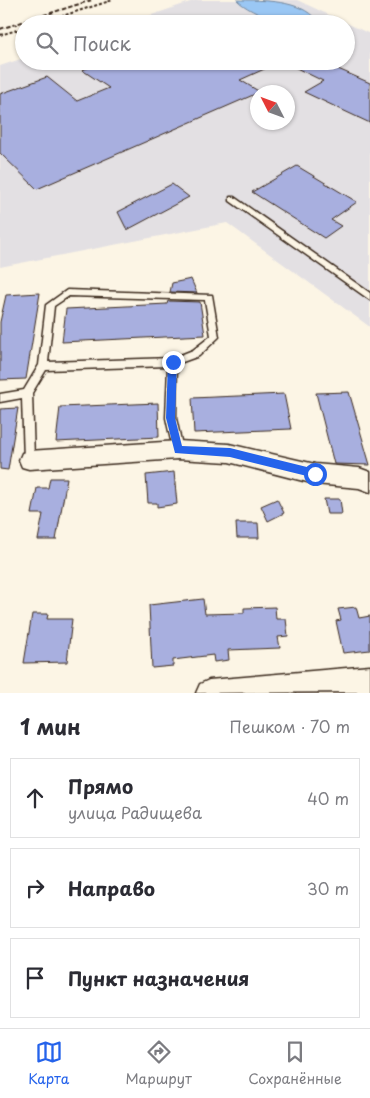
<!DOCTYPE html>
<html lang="ru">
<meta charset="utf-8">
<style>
body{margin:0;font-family:"Playpen Sans",sans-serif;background:#f7f7f7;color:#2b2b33}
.compass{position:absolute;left:250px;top:85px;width:45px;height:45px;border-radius:50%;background:#fff;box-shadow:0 1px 4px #0004;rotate:312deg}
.stop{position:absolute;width:15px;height:15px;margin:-11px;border:4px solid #2563eb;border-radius:50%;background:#fff}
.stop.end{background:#2563eb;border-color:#fff;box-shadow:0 1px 5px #0008}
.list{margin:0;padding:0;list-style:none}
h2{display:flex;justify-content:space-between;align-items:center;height:65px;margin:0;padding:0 20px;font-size:21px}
h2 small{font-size:16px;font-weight:400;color:#7c7c81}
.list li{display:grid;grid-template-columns:32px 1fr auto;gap:15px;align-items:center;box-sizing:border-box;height:80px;margin:0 10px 10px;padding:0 10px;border:1px solid #e1e1e2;border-radius:0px}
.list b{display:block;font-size:19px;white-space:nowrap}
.list p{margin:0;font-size:16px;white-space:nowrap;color:#7c7c81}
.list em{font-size:16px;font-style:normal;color:#7c7c81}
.icon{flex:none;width:28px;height:28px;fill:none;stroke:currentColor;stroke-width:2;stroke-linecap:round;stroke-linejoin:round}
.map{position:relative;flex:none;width:370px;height:693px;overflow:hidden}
.search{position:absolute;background:#fff;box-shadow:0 1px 4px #0004;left:15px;right:15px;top:15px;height:55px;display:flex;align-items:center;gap:12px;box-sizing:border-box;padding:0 18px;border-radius:28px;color:#7c7c81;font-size:19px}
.sheet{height:335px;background:#fff}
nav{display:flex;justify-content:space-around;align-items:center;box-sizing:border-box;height:70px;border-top:1px solid #e1e1e2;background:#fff;font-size:14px;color:#7c7c81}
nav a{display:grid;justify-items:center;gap:2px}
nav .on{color:#2563eb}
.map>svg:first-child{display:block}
</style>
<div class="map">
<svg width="370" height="693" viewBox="0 0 370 693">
<rect width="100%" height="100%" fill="#fcf5e5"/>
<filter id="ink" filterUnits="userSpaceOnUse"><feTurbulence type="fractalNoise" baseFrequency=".02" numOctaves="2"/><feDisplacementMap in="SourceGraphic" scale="10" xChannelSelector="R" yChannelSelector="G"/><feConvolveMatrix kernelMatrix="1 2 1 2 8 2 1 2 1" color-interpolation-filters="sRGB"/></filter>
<g filter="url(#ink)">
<path fill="#e3e0e3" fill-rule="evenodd" d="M 196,0 L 297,0 L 370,34 L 370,327 L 227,223 L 0,267 L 0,66 L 24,58 L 24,61 L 346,61 L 346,24 L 125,24 ZM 258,92 L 288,92 L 288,122 L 258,122 Z"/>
<path fill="#9ac7f4" stroke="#74889e" d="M 237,0 C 261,0 302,0 316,20 C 299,33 250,14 237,0 Z"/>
<path fill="#a8afdf" stroke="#3b2a1e" d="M 107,61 L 320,61 L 370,83 L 370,123 L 304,92 L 323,81 L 282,61 L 240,80 L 260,92 L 37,189 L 0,153 L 0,94 L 47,77 L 77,101 L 109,88 L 82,70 Z
M 297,166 L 357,202 L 331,220 L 341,226 L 324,238 L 252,192 Z
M 172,184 L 189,197 L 127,230 L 118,212 Z
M 191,279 L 197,293 L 170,292 L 172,283 Z
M 40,293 L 26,379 L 0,380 L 0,322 L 6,295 Z
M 168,301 L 200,302 L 205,335 L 62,342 L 66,309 L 167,304 Z
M 349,392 L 370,465 L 334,464 L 316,393 Z
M 284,394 L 291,429 L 194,433 L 192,398 Z
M 158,403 L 159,437 L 56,442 L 60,407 Z
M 18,408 L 8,470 L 0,469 L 0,409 Z
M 174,472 L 177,504 L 157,507 L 157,503 L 148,503 L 146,475 Z
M 50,478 L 67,478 L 56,540 L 38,540 L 43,514 L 32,514 L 37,488 L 48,488 Z
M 277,499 L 284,513 L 268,521 L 261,506 Z
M 324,499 L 340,499 L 342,514 L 327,514 Z
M 236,523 L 258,523 L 259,538 L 237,538 Z
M 203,599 L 205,614 L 244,613 L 244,608 L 275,607 L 276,619 L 286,619 L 288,636 L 278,637 L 280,648 L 228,650 L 229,660 L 214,662 L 213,655 L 173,660 L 173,666 L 152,668 L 149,605 Z
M 356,607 L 359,618 L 370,616 L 370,650 L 343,653 L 336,621 L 341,620 L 338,609 Z
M 32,614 L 48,614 L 47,619 L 72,619 L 67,662 L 24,663 Z"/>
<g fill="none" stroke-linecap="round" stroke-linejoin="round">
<defs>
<path id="service" d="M 230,197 L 234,197 L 370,293 L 370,300 L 230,201 Z
M 67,290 L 212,295 L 219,337 L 199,356 L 177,364 L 176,418 L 183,450 L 182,453 L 178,455 L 174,453 L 173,450 L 166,418 L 168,366 L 46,370 L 32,393 L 34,460 L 33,463 L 29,465 L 25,463 L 24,460 L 22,398 L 0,402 L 0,394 L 24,390 L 39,365 L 46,305 ZM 69,296 L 205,300 L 211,336 L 193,350 L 173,358 L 48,362 L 54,306 Z"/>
<path id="minor" d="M 178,441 L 229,444 L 315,464 L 359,468 L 370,472 L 370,492 L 359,488 L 315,484 L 229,462 L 178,459 L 29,469 L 22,467 L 19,460 L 22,453 L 29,451 Z
M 370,666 L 370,692 L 196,693 L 200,684 L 209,680 Z"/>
</defs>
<use href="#service" stroke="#3b2a1e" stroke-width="3"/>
<use href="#minor" stroke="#3b2a1e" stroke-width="3"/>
<path stroke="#3b2a1e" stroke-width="2" stroke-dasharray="3 2" stroke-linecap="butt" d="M 37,24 L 113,0
M 0,35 L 24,28"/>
<use href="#service" fill="#fcf5e5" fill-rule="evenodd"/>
<use href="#minor" fill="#fcf5e5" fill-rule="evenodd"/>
<path stroke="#3b2a1e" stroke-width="2" stroke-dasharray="4.5 2" stroke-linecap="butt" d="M 0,29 L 92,0"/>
</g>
</g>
<path fill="#2563eb" d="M 173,359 L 177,362 L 175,418 L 182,446 L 230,448 L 315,469 L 319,471 L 319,477 L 315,478 L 230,457 L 175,453 L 166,418 L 168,362 Z"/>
</svg>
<svg class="compass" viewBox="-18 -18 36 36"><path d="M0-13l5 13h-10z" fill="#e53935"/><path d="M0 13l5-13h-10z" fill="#7c7c81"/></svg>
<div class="stop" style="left:315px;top:474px"></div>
<div class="stop end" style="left:173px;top:362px"></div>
<div class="search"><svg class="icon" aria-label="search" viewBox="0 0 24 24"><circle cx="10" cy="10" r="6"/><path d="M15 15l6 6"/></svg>Поиск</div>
</div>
<section class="sheet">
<h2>1 мин<small>Пешком · 70 m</small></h2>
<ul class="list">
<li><svg class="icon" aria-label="ahead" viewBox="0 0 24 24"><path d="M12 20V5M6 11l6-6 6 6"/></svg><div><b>Прямо</b><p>улица Радищева</p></div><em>40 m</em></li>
<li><svg class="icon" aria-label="right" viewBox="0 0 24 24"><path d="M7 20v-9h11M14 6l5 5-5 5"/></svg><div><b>Направо</b></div><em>30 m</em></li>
<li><svg class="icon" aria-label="arrive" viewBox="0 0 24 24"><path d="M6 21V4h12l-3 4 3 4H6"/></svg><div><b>Пункт назначения</b></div></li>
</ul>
</section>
<nav>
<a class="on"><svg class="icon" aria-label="map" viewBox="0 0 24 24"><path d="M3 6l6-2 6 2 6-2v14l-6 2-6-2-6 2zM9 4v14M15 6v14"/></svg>Карта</a>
<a><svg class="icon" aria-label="directions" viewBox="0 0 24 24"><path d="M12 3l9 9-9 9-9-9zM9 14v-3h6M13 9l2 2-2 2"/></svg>Маршрут</a>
<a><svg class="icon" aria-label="saved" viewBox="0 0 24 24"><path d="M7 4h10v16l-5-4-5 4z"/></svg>Сохранённые</a>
</nav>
